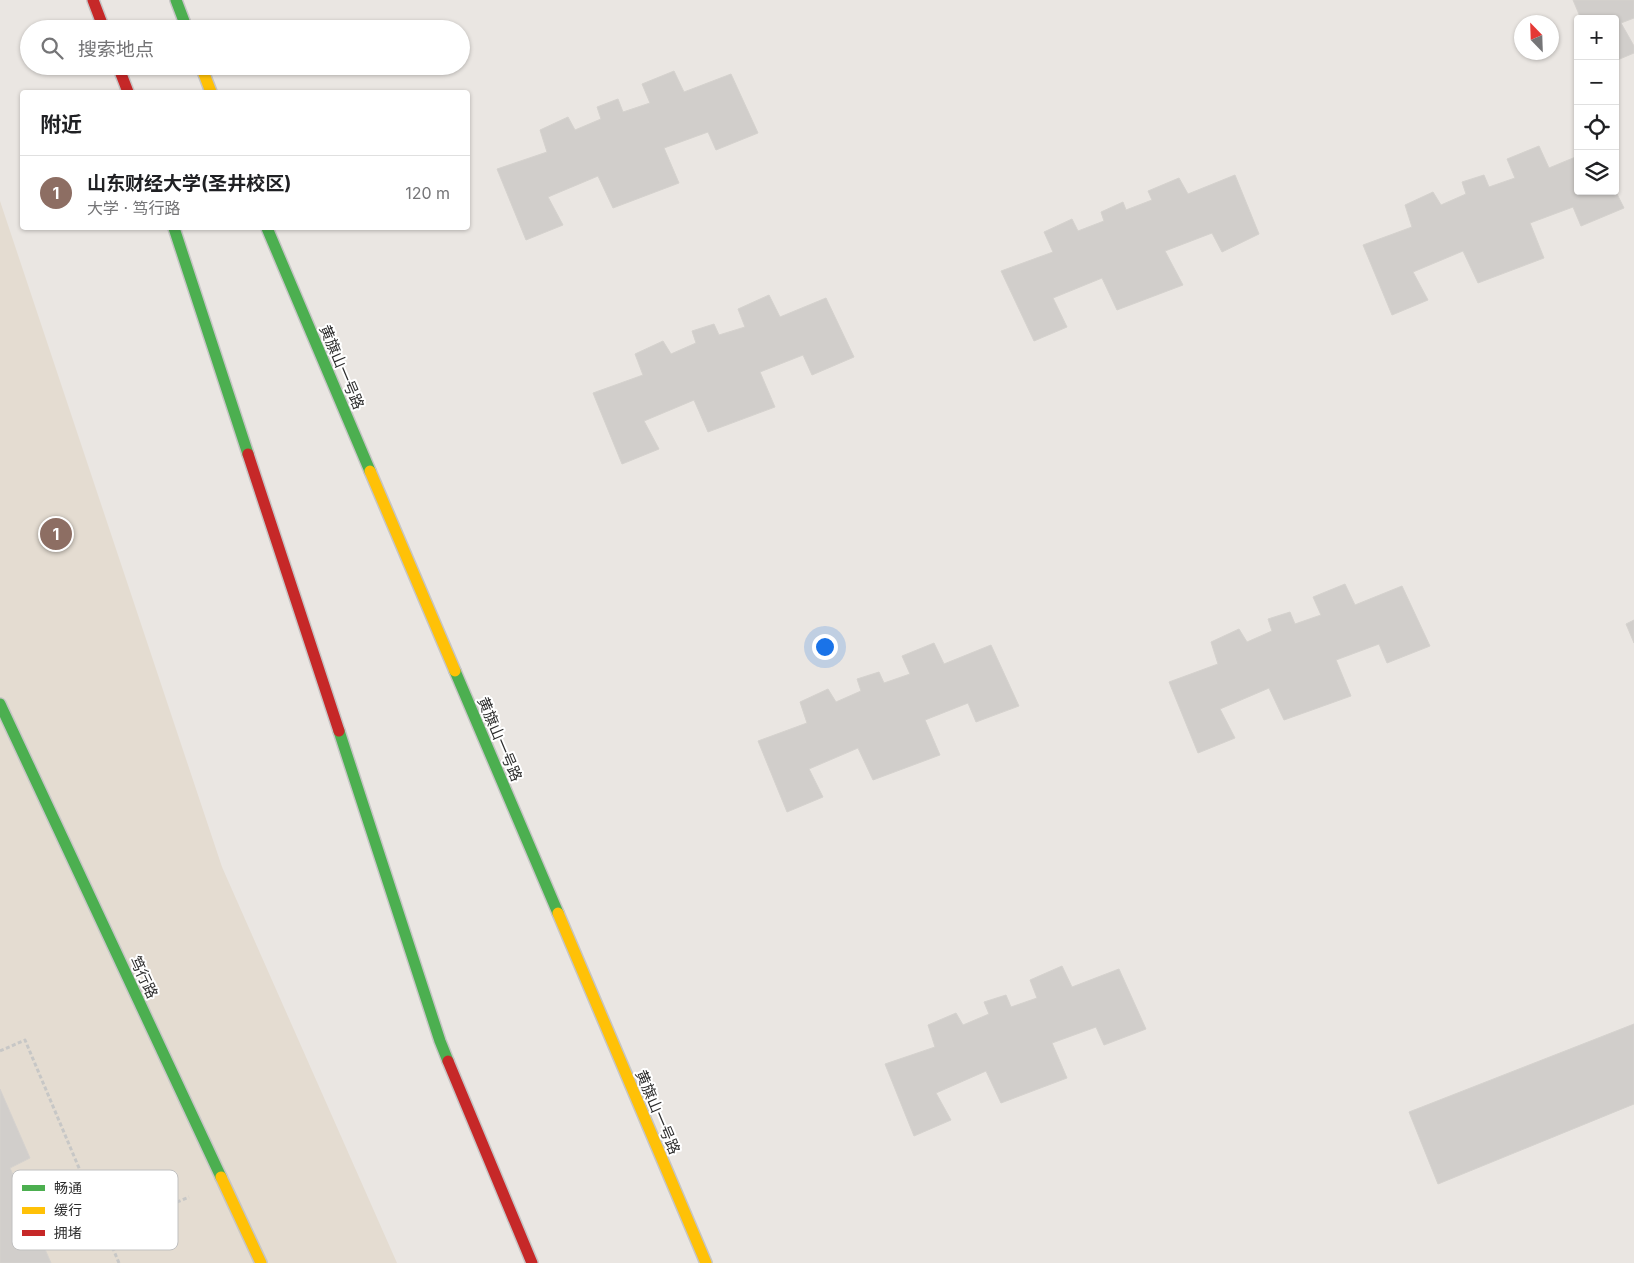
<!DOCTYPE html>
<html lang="zh">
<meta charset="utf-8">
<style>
body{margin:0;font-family:Inter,"Noto Sans SC",sans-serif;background:#f2f2f2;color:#202124}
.controls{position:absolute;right:15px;top:15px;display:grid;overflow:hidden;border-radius:5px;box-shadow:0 1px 4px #0004}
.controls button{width:45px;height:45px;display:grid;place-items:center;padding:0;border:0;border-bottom:1px solid #e0e0e0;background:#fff;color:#202124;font:25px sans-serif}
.compass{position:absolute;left:1514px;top:15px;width:45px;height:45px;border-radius:50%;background:#fff;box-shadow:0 1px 4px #0004;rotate:337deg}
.you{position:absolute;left:824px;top:646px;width:18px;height:18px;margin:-12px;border:4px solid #fff;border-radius:50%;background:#1a73e8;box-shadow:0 0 0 8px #1a73e833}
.badge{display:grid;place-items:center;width:32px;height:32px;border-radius:50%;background:#6e6d6c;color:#fff;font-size:16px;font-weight:700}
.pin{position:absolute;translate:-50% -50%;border:2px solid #fff;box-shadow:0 1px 5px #0006}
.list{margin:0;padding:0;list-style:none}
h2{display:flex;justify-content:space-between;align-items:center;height:65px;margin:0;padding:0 20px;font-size:21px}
h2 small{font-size:16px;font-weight:400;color:#757577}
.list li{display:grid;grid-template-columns:32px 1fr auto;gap:15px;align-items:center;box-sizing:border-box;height:75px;padding:0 20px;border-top:1px solid #e0e0e0}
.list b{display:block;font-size:19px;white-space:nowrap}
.list p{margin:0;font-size:16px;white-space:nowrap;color:#757577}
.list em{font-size:16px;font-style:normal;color:#757577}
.icon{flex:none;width:28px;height:28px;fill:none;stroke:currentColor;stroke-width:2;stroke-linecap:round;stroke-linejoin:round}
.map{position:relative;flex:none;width:1634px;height:1263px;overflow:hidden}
.search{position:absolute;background:#fff;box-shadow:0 1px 4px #0004;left:20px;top:20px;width:450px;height:55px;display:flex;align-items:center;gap:12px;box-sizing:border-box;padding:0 18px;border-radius:28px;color:#757577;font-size:19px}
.panel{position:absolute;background:#fff;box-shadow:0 1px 4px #0004;left:20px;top:90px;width:450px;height:140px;border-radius:5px}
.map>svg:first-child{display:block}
</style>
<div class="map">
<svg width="1634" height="1263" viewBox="0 0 1634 1263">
<rect width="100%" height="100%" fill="#eae6e2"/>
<path fill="#e4dcd1" d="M 0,201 L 222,867 L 397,1263 L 0,1263 Z"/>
<path fill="#d1cecb" stroke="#d5d2ce" d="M 1573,0 L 1634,0 L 1634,18 L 1621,23 L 1634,46 L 1634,53 L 1615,61 L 1615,19 L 1581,19 Z
M 674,71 L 684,92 L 731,74 L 758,133 L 716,150 L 708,132 L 664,148 L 679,183 L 613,208 L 598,176 L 548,197 L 563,225 L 526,240 L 497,169 L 547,152 L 540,130 L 568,117 L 575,130 L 601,119 L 597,107 L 618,99 L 623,112 L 650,103 L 642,84 Z
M 1539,146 L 1549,168 L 1578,156 L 1578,191 L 1615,190 L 1624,208 L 1581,226 L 1573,207 L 1530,223 L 1544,258 L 1478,283 L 1463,251 L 1413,272 L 1428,300 L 1392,315 L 1363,245 L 1412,227 L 1405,205 L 1433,192 L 1441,205 L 1466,194 L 1462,182 L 1484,175 L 1489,187 L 1515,178 L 1507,159 Z
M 1235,175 L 1259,234 L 1222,252 L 1212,233 L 1165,251 L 1183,285 L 1117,310 L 1102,278 L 1053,298 L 1067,327 L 1034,341 L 1001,271 L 1053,252 L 1044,232 L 1072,219 L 1078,231 L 1104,221 L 1101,212 L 1123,202 L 1126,210 L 1152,200 L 1148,191 L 1179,178 L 1188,194 Z
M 769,295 L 780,317 L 826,298 L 854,357 L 812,375 L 803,355 L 760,372 L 775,407 L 708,432 L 694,400 L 644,421 L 659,449 L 622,464 L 593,393 L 643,375 L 635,354 L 663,341 L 671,354 L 696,343 L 692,331 L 714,324 L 719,335 L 745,327 L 738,309 Z
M 1345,584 L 1355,605 L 1402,586 L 1430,646 L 1387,663 L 1379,644 L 1336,660 L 1351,696 L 1284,720 L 1269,688 L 1220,709 L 1235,738 L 1198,753 L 1169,682 L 1218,664 L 1211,642 L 1239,629 L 1247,642 L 1272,631 L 1268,619 L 1290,612 L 1295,624 L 1321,615 L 1313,597 Z
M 1634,620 L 1634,643 L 1626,624 Z
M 934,643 L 944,664 L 991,645 L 1019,706 L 976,722 L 968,703 L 925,720 L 940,755 L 873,780 L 858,748 L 809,769 L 823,797 L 787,812 L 758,741 L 807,723 L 800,702 L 828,689 L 836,702 L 861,691 L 857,679 L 879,672 L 884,683 L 910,674 L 902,656 Z
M 1062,966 L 1072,987 L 1119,969 L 1146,1029 L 1104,1045 L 1096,1027 L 1052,1043 L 1067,1078 L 1001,1103 L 986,1071 L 936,1093 L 951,1120 L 914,1136 L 885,1064 L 935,1047 L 928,1025 L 956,1013 L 963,1025 L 989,1014 L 984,1002 L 1006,995 L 1011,1007 L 1037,998 L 1030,980 Z
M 1634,1024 L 1634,1104 L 1438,1184 L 1409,1112 Z
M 0,1089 L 30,1158 L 10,1168 L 51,1263 L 0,1263 Z"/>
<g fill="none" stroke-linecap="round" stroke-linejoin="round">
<defs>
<path id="fast" d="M 176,0 L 187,29
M 174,228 L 248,454
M 267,228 L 370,471
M 455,671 L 558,913
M 0,704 L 221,1177
M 339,731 L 440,1041 L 448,1061"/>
<path id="slow" d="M 201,66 L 211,92
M 370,471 L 455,671
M 558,913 L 706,1263
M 221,1177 L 261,1263"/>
<path id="jam" d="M 93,0 L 104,29
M 118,66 L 128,92
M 248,454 L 339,731
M 448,1061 L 532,1263"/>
</defs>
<use href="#fast" stroke="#c6c5c5" stroke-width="14"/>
<use href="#slow" stroke="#c6c5c5" stroke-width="14"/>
<use href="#jam" stroke="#c6c5c5" stroke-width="14"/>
<path stroke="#c7c7c6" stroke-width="3" stroke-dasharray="4 2.5" stroke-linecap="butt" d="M 0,1051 L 25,1040 L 106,1232
M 119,1263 L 106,1232 L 189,1197"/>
<use href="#fast" stroke="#4caf50" stroke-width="11"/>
<use href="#slow" stroke="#ffc107" stroke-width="11"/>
<use href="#jam" stroke="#c62828" stroke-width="11"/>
</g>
<g text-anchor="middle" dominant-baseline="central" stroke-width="4" stroke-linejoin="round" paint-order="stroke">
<g font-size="15" fill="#2c2c2c" stroke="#fff">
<text transform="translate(342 367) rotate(67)">黄旗山一号路</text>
<text transform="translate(500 739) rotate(67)">黄旗山一号路</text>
<text transform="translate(144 977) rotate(65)">笃行路</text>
<text transform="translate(658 1112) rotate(67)">黄旗山一号路</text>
</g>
</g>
<rect x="12" y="1170" width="166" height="80" rx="8" fill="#fff" stroke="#c0c0c0" stroke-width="1"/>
<rect x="22" y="1185" width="23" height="6" fill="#4caf50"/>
<rect x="22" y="1207" width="23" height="7" fill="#ffc107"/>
<rect x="22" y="1230" width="23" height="6" fill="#c62828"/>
<g font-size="14" fill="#2c2c2c">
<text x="54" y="1193">畅通</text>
<text x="54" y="1215">缓行</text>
<text x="54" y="1238">拥堵</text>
</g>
</svg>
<div class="controls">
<button>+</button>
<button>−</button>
<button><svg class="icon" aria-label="locate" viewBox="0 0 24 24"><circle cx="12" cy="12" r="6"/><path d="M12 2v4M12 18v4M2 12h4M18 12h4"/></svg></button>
<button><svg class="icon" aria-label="layers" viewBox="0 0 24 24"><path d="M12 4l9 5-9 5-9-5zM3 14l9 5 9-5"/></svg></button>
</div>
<svg class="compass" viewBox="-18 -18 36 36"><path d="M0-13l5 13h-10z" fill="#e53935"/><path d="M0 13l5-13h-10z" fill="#757577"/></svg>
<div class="you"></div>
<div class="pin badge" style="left:56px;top:534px;background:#8d6e63">1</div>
<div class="search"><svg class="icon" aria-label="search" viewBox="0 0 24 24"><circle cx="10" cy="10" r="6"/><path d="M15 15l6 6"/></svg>搜索地点</div>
<section class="panel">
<h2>附近<small></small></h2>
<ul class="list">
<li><span class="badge" style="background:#8d6e63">1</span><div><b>山东财经大学(圣井校区)</b><p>大学 · 笃行路</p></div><em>120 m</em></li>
</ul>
</section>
</div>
